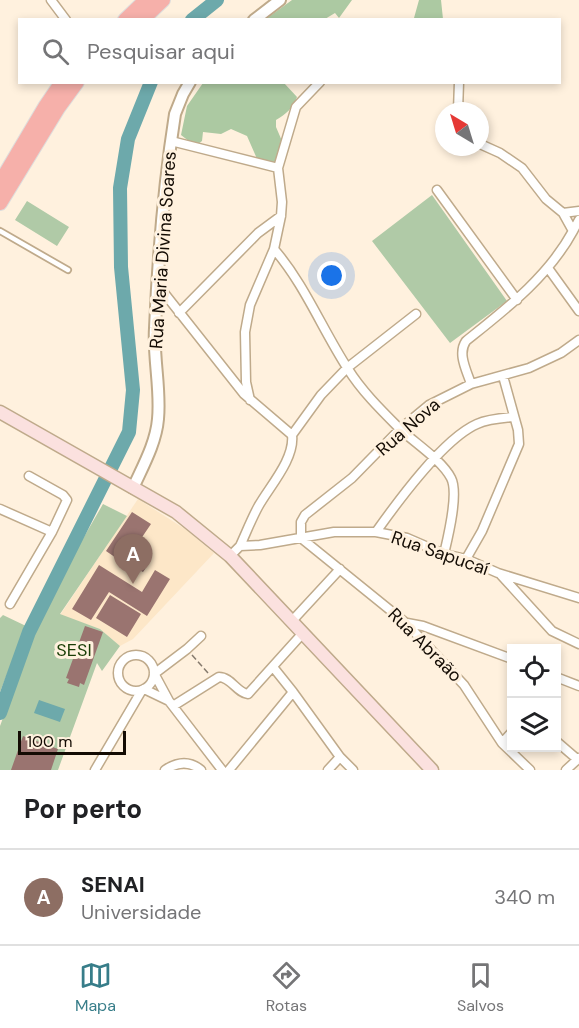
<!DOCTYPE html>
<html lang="pt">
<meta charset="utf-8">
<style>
body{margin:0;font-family:"DM Sans",sans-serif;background:#f6f6f6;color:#202124}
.controls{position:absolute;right:18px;bottom:18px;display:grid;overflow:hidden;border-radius:0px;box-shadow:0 3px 9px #0003}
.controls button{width:54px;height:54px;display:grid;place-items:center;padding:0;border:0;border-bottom:2px solid #e0e0e0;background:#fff;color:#202124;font:30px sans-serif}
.compass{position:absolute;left:435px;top:102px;width:54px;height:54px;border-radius:50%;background:#fff;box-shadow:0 3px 9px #0003;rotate:322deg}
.scale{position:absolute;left:18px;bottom:15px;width:108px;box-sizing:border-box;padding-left:6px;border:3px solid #130b03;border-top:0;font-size:16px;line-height:21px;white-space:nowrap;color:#130b03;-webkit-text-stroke:4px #fff1de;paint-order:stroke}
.you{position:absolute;left:332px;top:276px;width:21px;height:21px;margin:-15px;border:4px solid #fff;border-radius:50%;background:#1a73e8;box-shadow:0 0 0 9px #1a73e833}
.badge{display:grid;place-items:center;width:39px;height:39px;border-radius:50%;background:#377d89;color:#fff;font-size:20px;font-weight:700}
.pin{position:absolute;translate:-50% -50px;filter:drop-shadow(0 2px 3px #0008)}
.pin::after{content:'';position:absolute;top:32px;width:21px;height:18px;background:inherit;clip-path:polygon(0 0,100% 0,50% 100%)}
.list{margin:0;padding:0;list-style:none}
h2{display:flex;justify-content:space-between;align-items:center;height:78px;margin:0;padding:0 24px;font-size:26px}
h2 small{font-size:20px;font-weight:400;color:#757577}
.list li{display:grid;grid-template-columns:39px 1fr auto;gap:18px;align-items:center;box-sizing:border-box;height:96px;padding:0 24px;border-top:2px solid #e0e0e0}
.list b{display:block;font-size:22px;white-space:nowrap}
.list p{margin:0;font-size:20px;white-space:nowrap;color:#757577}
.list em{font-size:20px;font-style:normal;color:#757577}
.icon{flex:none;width:33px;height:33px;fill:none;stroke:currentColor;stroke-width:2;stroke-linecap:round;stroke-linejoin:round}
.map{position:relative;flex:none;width:579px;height:770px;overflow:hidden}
.search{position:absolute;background:#fff;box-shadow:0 3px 9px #0003;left:18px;right:18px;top:18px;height:66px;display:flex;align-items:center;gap:15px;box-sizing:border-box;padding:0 21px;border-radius:0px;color:#757577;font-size:22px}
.sheet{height:174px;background:#fff}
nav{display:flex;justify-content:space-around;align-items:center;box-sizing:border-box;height:84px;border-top:2px solid #e0e0e0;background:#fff;font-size:16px;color:#757577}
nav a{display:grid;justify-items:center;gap:3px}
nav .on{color:#377d89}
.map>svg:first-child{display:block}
</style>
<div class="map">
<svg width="579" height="770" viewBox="0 0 579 770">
<rect width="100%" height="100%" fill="#fff1de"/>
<path fill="#fde7c8" d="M 138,499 L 185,529 L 214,553 L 133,639 L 120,646 L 100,629 L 60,615 Z"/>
<path fill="#b0caa7" d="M 432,195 L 507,301 L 450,343 L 372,241 Z
M 27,201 L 69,227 L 57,246 L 15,220 Z
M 103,504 L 127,516 L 60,614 L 100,629 L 120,646 L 102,671 L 97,663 L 58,770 L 0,770 L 0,726 L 31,642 L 62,575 Z
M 3,615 L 26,626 L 0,692 L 0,618 Z"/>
<path fill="#acc9a2" d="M 292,0 L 352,0 L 339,18 L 335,13 L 325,19 L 266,19 Z
M 419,0 L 441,0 L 443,19 L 417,19 L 414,18 Z
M 203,83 L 284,83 L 297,97 C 293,108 286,114 276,120 L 276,127 L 282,141 L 274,167 L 258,161 L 247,136 L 231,129 L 221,134 L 203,132 L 202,141 L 198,144 L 190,142 L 181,135 L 187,106 Z"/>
<path fill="#6da9ab" d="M 39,700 L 65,709 L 60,722 L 34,713 Z"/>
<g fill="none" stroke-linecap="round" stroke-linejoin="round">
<path stroke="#6da9ab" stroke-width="14" d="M 192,20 L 217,0
M 0,713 L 29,632 L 129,432 L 133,390 L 121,267 L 120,188 L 128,139 L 151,82"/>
</g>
<path fill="#9a7470" d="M 132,512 L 151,524 L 134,549 L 151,560 L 143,572 L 126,562 L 125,564 L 106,551 Z
M 99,565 L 142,592 L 155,570 L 170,579 L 147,616 L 109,592 L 91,620 L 72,609 Z
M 110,595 L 141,614 L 127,637 L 96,618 Z
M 85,626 L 103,632 L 84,685 L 80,683 L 79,687 L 67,683 L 69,679 L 66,678 Z
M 23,736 L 58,749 L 51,770 L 11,770 Z"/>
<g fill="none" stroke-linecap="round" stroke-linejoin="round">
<defs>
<path id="service" d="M 0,231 L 68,270"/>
<path id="minor" d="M 51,0 L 66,20
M 458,111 L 459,82
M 171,141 L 278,168
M 437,190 L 517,300
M 563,213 L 579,211
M 573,231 L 579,220
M 274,249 C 305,285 322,329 348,369 C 361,390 380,409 398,427 C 413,442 441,459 451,478 C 459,493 448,537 444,554
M 548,268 L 579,311
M 157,284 L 244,394 L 292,435
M 179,313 L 258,233 L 281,216
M 471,384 C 467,371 457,354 466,341 C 506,309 548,277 573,231 L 563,213 L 546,199 L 522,168 L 500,153 L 480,144
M 250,400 L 246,382 L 245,332 L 250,305 L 274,249 L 281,216 L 282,202 L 278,168 L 296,107 L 320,82
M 0,509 L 52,532
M 376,532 C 398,501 443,439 477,424 C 488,419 502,418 514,417
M 240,546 C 246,533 251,520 258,507 C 269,487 295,459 292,435 L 321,395 L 347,368 L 416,314
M 230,556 L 240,546 L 260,545 L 334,532 L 376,532 L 407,538 L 444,554 L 466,559 L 498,573 L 579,598
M 466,559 L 482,531 L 519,444 L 518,430 L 503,376
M 501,575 L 552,631 L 579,644
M 10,604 L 52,532 L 67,500 L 63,495 L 29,476
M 291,622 L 340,569
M 407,623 L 423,626 L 512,659
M118 673a18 18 0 1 1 36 0a18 18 0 1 1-36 0Z
M 273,667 L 293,692 L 340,757 L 353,770
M 154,674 L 187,649 L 201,636
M 155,675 L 169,701 L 222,770
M 556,677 L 579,686
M 144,689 L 169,701
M 173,706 L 219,677 C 231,677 237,693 248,694 L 302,634
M 556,741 L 577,759
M 502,743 L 512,732
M 95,770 L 142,690
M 165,770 C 177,762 189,760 201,770
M 229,770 L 293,692
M 328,770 L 340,757
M 530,770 L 502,743 L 464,685 L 406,623 L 301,538 L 301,522 L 305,515 L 352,478 L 400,429 L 429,405 L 471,384 L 529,368 L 561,353 L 579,340
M 566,770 L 579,758"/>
<path id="tertiary" d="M 254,20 L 280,0
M 133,488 C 143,466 156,443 158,419 C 161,389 153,358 155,328 C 158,257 164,184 175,114 L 183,94 L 190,82"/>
<path id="secondary" d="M 0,412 L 176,512 L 230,556 L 432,770"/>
<path id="trunk" d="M 125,20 L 146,0
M 142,20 L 163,0
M 0,183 L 45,107 L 62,82
M 0,203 L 58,108 L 77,82"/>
</defs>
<use href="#service" stroke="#bfaa8b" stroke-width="8"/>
<use href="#minor" stroke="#bfaa8b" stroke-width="11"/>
<use href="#tertiary" stroke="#bfaa8b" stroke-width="14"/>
<use href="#secondary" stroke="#bfaa8b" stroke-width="15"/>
<use href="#trunk" stroke="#dedddc" stroke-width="16"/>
<path stroke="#857a6d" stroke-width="1.5" stroke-dasharray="6 3" stroke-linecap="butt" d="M 192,655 L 209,674"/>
<use href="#service" stroke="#fff" stroke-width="4.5"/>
<use href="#minor" stroke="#fff" stroke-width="8"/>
<use href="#tertiary" stroke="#fff" stroke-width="10"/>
<use href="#secondary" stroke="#fbe1df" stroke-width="12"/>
<use href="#trunk" stroke="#f6b0aa" stroke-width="14"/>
</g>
<g text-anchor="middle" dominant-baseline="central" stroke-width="6" stroke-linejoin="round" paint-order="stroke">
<g font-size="18" fill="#130b03" stroke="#fff1de">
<text transform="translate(163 250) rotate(-86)">Rua Maria Divina Soares</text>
<text transform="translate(408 427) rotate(-41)">Rua Nova</text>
<text transform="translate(440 553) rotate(19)">Rua Sapucaí</text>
<text transform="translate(425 645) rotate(45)">Rua Abraão</text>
</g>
<g font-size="18" fill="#183d05" stroke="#fff1de">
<text x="74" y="650">SESI</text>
</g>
</g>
</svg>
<div class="controls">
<button><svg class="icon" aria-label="locate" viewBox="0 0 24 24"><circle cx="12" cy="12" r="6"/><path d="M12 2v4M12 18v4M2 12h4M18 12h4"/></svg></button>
<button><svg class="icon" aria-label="layers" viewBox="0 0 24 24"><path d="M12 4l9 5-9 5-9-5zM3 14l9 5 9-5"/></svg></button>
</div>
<svg class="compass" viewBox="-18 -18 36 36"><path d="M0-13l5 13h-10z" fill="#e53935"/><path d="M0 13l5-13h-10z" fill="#757577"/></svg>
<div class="scale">100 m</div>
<div class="you"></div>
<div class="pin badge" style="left:133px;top:584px;background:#8d6e63">A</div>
<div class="search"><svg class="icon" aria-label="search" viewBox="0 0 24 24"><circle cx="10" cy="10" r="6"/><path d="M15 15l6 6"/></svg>Pesquisar aqui</div>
</div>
<section class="sheet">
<h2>Por perto<small></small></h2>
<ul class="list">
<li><span class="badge" style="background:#8d6e63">A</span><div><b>SENAI</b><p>Universidade</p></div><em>340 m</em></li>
</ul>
</section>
<nav>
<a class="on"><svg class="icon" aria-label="map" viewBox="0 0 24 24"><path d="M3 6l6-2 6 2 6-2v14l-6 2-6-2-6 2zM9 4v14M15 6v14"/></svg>Mapa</a>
<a><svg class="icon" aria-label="directions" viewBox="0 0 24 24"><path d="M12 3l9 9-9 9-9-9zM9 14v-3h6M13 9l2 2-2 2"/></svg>Rotas</a>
<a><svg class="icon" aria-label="saved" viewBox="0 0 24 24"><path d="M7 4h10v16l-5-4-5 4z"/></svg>Salvos</a>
</nav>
